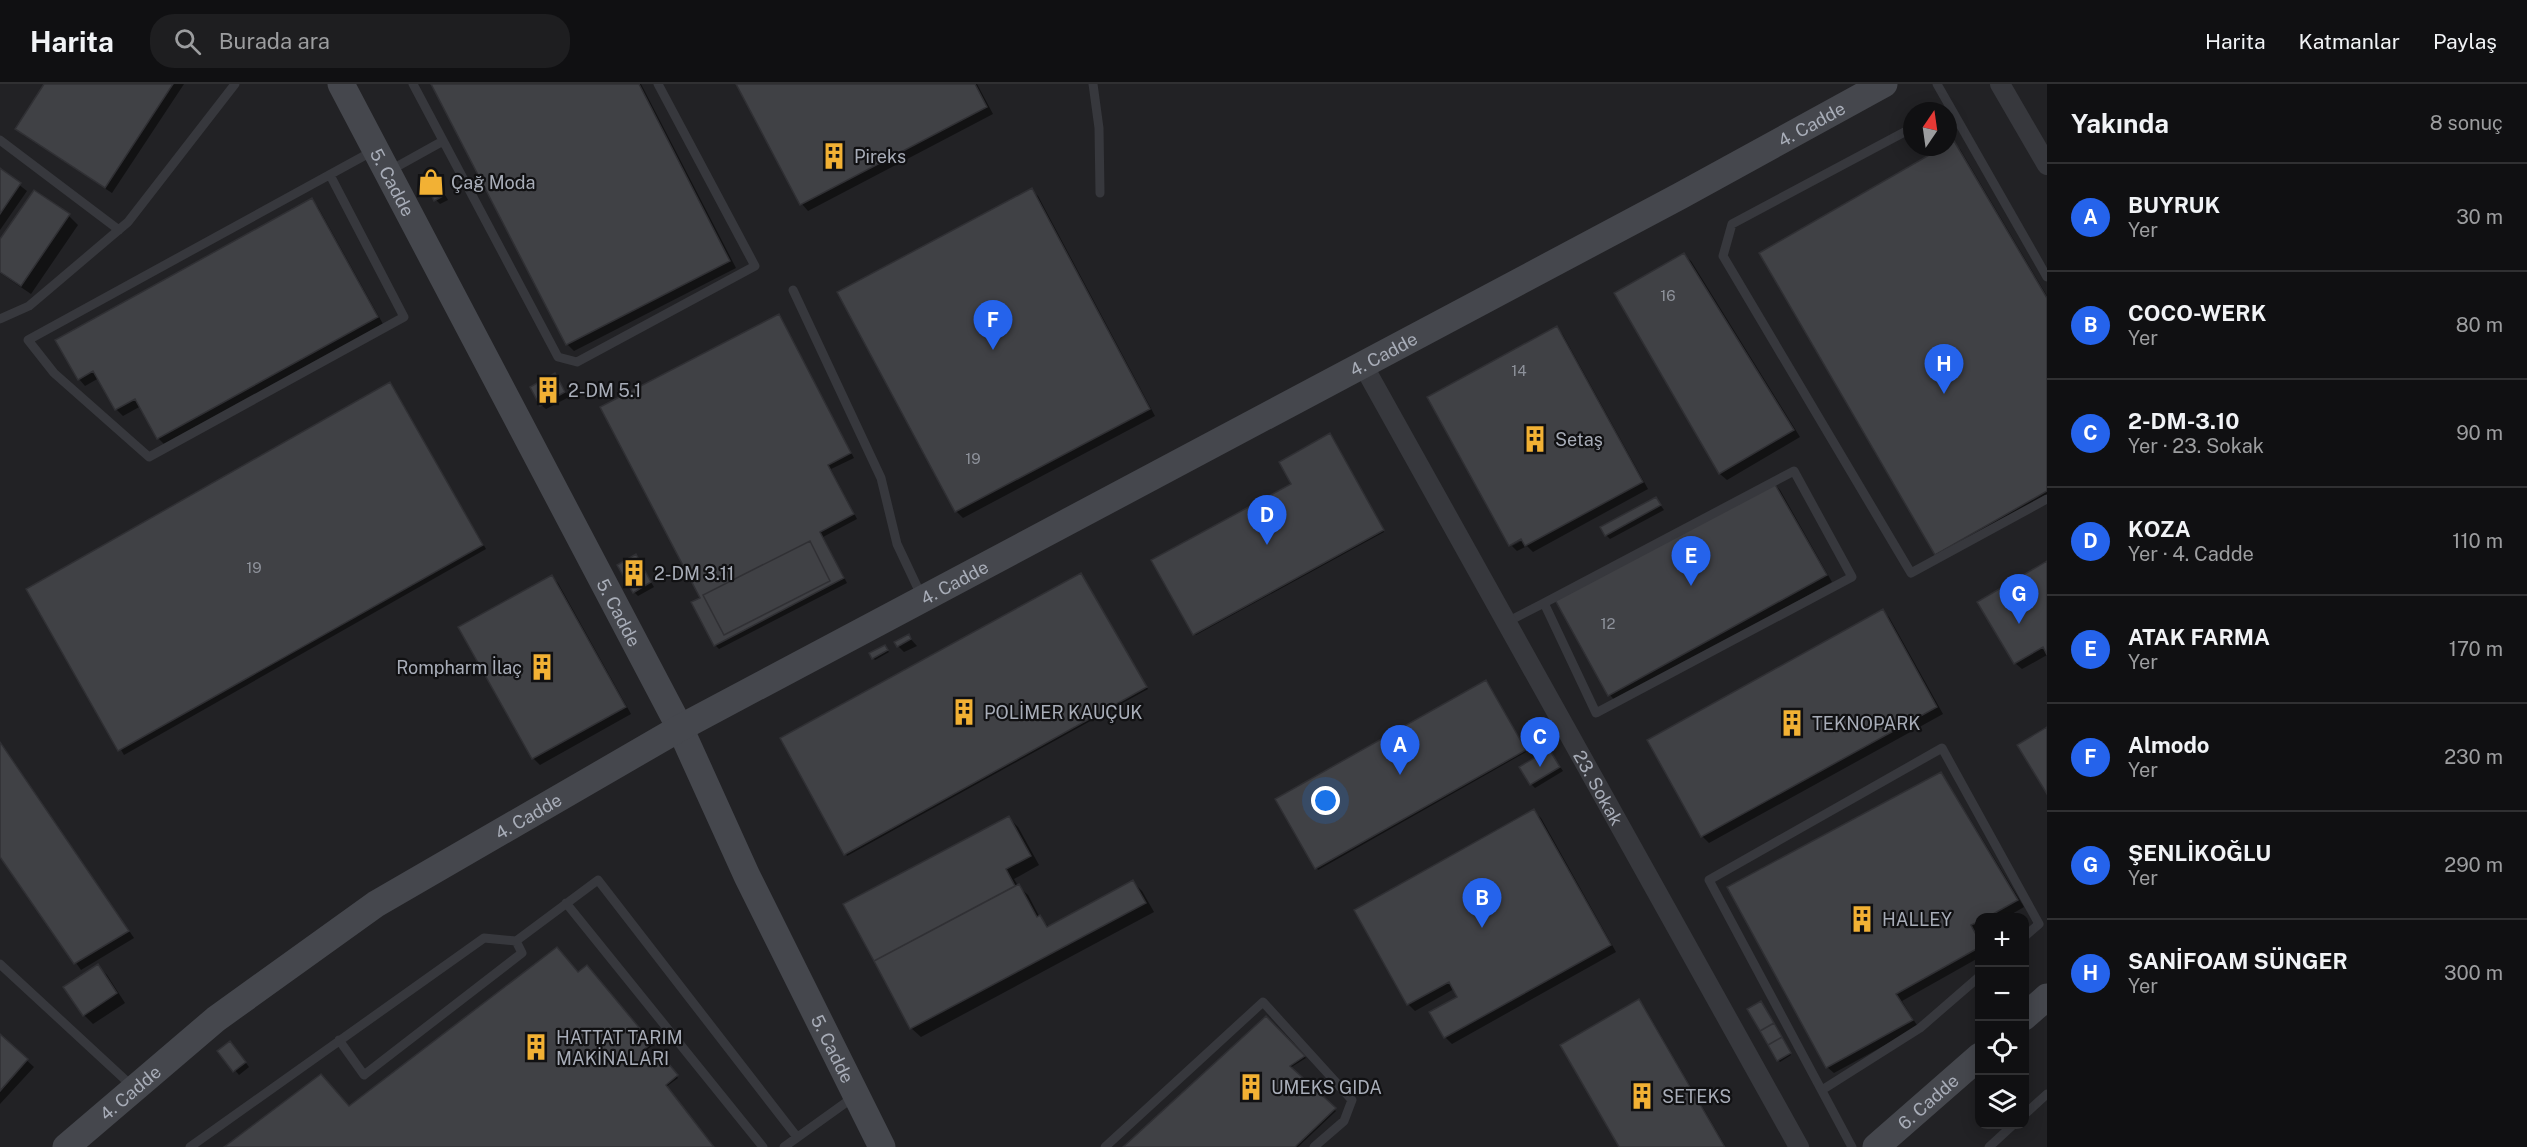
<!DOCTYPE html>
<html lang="tr">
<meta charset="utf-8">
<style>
body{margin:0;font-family:"Public Sans",sans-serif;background:#1e1e20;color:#f1f3f6}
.controls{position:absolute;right:18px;bottom:18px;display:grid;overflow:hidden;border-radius:12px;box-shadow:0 3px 15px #0003}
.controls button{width:54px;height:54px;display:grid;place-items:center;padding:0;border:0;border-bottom:2px solid #303032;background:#101012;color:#f1f3f6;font:30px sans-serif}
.compass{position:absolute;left:1903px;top:18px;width:54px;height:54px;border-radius:50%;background:#101012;box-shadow:0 3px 15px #0003;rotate:13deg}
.you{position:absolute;left:1326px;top:717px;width:21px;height:21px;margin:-15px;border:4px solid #fff;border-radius:50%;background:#1a73e8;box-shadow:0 0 0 9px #1a73e833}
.badge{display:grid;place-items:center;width:39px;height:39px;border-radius:50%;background:#2563eb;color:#fff;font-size:20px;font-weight:700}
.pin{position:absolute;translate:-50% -50px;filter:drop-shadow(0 2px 3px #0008)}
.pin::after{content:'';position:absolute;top:32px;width:21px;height:18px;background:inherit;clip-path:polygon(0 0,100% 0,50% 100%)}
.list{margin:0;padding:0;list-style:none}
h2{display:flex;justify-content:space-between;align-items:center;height:78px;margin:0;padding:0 24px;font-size:26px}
h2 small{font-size:20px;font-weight:400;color:#9c9d9f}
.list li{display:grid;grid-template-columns:39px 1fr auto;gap:18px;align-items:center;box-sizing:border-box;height:108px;padding:0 24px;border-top:2px solid #303032}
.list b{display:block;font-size:22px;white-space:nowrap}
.list p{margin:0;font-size:20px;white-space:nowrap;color:#9c9d9f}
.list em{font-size:20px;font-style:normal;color:#9c9d9f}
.icon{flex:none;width:33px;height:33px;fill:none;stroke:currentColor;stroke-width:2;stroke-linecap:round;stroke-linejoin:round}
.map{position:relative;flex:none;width:2047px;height:1063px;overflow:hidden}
header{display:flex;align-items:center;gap:36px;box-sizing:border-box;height:84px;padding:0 30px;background:#101012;border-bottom:2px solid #303032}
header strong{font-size:28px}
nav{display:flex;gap:33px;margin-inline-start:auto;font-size:21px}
.search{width:420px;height:54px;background:#1e1e20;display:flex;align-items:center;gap:15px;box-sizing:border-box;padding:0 21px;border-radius:24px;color:#9c9d9f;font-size:22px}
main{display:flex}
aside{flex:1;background:#101012}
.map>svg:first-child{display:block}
</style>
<header>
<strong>Harita</strong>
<div class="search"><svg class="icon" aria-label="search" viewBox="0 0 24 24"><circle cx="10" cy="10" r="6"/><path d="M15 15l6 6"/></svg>Burada ara</div>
<nav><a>Harita</a><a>Katmanlar</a><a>Paylaş</a></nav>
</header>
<main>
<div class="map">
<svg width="2047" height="1063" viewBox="0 0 2047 1063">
<rect width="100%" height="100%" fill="#161618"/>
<path fill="#222225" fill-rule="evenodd" d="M 0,0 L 2047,0 L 2047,1063 L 0,1063 ZM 1912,27 L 1948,27 L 1948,63 L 1912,63 ZM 1980,834 L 2024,834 L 2024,1040 L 1980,1040 Z"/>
<path fill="#0007" d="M 46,0 L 184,0 L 112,109 L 23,51 L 17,44 Z
M 433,0 L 641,0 L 736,184 L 574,267 L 567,260 Z
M 737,0 L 977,0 L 993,30 L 808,127 L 802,120 Z
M 1953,59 L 1960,65 L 2047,212 L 2047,417 L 1943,476 L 1936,470 L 1946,63 Z
M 0,86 L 27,107 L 0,146 Z
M 432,89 L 448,116 L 440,120 L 436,116 Z
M 1031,106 L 1038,112 L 1155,332 L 963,434 L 956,427 Z
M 34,108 L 69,132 L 78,141 L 31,210 L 0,189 L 0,157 Z
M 311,116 L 318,123 L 383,240 L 165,361 L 158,354 L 141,322 L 123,332 L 116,325 L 99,294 L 85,302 L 79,295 Z
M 1684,171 L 1691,177 L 1800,353 L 1727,396 L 1720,390 L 1616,209 Z
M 778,232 L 854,374 L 831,385 L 857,435 L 823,453 L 847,499 L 719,565 L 715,561 L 702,515 Z
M 1557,244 L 1563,251 L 1648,405 L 1533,468 L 1527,462 L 1517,467 L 1512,462 L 1529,453 Z
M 555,291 L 569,313 L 546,325 L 541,321 Z
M 390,300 L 486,465 L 124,671 L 28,506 Z
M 1332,353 L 1384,448 L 1196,551 L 1194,550 Z
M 1773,399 L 1780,406 L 1832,498 L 1616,618 L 1610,611 L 1556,514 Z
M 1656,415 L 1664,426 L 1610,455 L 1606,451 Z
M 635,472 L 654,503 L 638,512 L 634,508 Z
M 2047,479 L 2047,571 L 2022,585 L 2015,579 Z
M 552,493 L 558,499 L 631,630 L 540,681 L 533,674 Z
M 1082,493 L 1148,605 L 847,772 L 846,770 Z
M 1882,527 L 1889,533 L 1943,630 L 1709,759 L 1702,752 L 1649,656 Z
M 908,552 L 917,562 L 904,568 L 898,562 Z
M 886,564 L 889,568 L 875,576 L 873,574 L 871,570 Z
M 1487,600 L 1526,668 L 1318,786 L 1277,715 Z
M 0,657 L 134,854 L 81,886 L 0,770 Z
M 1549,667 L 1563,687 L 1535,704 L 1531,700 Z
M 1940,690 L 1947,697 L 2024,823 L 2005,834 L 1980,834 L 1980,847 L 1976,848 L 1980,854 L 1980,873 L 1902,917 L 1918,943 L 1834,989 L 1827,983 Z
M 1534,727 L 1541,734 L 1616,868 L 1452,960 L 1445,953 L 1459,913 L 1454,905 L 1415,927 L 1408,920 L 1356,826 Z
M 1009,734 L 1018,743 L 1039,781 L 1014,795 L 1018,802 L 1028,811 L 1039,832 L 1049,843 L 1133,798 L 1142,807 L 1154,828 L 921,953 L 911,944 L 845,821 Z
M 98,882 L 107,891 L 125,919 L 93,940 L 84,931 Z
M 588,884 L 652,962 L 641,970 L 647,978 L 658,969 L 678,994 L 666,1003 L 713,1063 L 227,1063 L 349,1024 Z
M 1639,917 L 1645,924 L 1726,1063 L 1621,1063 Z
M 1760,919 L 1791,971 L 1780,978 L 1778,976 Z
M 1266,934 L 1306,974 L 1290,984 L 1336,1027 L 1298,1063 L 1125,1063 Z
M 0,952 L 34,983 L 0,1020 Z
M 234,963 L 249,983 L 239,991 L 219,967 Z"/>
<path fill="#404145" stroke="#303034" stroke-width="1.5" d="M 44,0 L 173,0 L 105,104 L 15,45 Z
M 431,0 L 639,0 L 730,177 L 566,261 Z
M 736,0 L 975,0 L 987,23 L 800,121 Z
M 1954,57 L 2047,214 L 2047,407 L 1935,471 L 1759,169 L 1943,63 L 1948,63 L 1948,60 Z
M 0,84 L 21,99 L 0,130 Z
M 433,87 L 445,111 L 434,117 L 422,92 Z
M 1032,104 L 1150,325 L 955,428 L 837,208 Z
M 34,106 L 70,130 L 21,202 L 0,188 L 0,155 Z
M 312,114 L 378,233 L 157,355 L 135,315 L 115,326 L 93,287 L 78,296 L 55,256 Z
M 1684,169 L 1794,346 L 1719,390 L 1614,209 Z
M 779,230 L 851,369 L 828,381 L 854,430 L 820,448 L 844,494 L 714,562 L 691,518 L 700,514 L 600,323 Z
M 1557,242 L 1643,398 L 1525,462 L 1521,455 L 1509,462 L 1427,313 Z
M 555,289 L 565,308 L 540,322 L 530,303 Z
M 390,298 L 483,461 L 118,667 L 26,505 Z
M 1330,349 L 1384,446 L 1193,551 L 1151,476 L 1291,400 L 1279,378 Z
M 1773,397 L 1827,491 L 1608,612 L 1554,514 Z
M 1656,413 L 1661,421 L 1605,452 L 1600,443 Z
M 810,457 L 830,497 L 724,551 L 703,511 Z
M 636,470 L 651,498 L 633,509 L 617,481 Z
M 2047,477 L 2047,571 L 2043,563 L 2014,580 L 1977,518 Z
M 1081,489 L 1147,603 L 844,771 L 780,654 Z
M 552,491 L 626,623 L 532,675 L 458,543 Z
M 1883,525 L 1937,623 L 1701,753 L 1647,656 Z
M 909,550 L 911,555 L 897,563 L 894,558 Z
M 885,561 L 888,566 L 872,575 L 869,569 Z
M 1486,596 L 1526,666 L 1315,785 L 1275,715 Z
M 2047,643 L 2047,710 L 2017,661 Z
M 0,658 L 129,847 L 74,880 L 0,773 Z
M 1549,665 L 1560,683 L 1530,701 L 1519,683 Z
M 1941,688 L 2018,816 L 1986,834 L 1980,834 L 1980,837 L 1971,841 L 1980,858 L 1980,863 L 1896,910 L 1913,936 L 1826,984 L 1727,803 Z
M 1534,725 L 1611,861 L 1444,954 L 1429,928 L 1457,913 L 1449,898 L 1407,921 L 1354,826 Z
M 1009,732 L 1031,772 L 1006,785 L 1015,802 L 874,877 L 843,820 Z
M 1133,796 L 1146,819 L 910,945 L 874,877 L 1019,800 L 1037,833 L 1040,831 L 1047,843 Z
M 557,863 L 578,888 L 587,881 L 652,959 L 641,968 L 647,976 L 658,967 L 678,991 L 666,1001 L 714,1063 L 224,1063 L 321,990 L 349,1022 Z
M 98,880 L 117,909 L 83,932 L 63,903 Z
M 1639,915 L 1725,1063 L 1619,1063 L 1560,961 Z
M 1761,917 L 1774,939 L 1760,947 L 1747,925 Z
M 1266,932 L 1305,972 L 1290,982 L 1336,1024 L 1295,1063 L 1123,1063 Z
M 1774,939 L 1782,953 L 1768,961 L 1760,947 Z
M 0,950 L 28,975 L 0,1007 Z
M 1782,953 L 1791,969 L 1777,977 L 1768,961 Z
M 230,957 L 246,978 L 233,988 L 217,967 Z"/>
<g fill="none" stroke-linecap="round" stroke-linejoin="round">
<path stroke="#37383d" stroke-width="9" d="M 413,0 L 558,273 L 577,278 L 755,182 L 658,0
M 1093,0 L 1099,44 L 1100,109
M 1937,0 L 2047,193
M 1912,44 L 1732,140 L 1723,172 L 1911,489 L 2047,415
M 0,56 L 119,146
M 389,87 L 443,57
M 330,91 L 404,233 L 149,373 L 54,289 L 28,256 L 351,79 L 373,67
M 793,206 L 881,394 L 897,460 L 922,513
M 0,235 L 29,222 L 128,138 L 235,0
M 1507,538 L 1544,519 L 1596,629 L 1852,493 L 1794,387 L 1544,519
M 566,819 L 763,1063
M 0,880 L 133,1003
M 339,956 L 364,991 L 522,869 L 516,857
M 1822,1006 L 1920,944 L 1980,892
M 2024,1031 L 2047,1010
M 190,1063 L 484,854 L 516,857 L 598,796 L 797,1053
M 784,1063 L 855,1012
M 1105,1063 L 1263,918 L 1352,1016 L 1344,1037 L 1314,1063
M 1852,1063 L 1709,796 L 1942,664 L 2039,840 L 2024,853
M 1989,1063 L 2014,1040"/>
<g stroke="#37383d" stroke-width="20">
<path d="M 2000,0 L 2047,81"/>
<path id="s1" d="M 1363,281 L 1799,1063"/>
</g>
<g stroke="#45474d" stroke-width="27">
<path id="s2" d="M 341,0 L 680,644 L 747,792 L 882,1063"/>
<path d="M 2024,933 L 2047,913"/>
<path id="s3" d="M 66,1063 L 216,935 L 376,820 L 680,644 L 1680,112 L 1884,0"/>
<path id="s4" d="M 1876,1063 L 1980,972"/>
</g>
</g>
<defs>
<symbol id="building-bare" viewBox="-9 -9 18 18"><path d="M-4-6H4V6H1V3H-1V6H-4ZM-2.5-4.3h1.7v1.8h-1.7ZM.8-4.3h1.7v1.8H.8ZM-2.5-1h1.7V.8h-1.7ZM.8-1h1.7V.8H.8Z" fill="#f2b134" stroke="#111113" stroke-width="2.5" paint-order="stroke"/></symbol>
<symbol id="shop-bare" viewBox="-9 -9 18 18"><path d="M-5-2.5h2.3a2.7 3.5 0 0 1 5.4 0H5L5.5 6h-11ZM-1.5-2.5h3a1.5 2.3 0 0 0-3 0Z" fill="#f2b134" stroke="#111113" stroke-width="2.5" paint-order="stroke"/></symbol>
</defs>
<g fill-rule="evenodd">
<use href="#building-bare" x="815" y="53" width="38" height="38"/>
<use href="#shop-bare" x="412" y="79" width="38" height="38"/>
<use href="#building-bare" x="529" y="287" width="38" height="38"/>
<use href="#building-bare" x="1516" y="336" width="38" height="38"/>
<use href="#building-bare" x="615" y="470" width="38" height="38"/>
<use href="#building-bare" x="523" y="564" width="38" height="38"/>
<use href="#building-bare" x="945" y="609" width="38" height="38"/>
<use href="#building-bare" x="1773" y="620" width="38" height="38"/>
<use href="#building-bare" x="1843" y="816" width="38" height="38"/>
<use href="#building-bare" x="517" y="944" width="38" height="38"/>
<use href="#building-bare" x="1232" y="984" width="38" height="38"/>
<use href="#building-bare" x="1623" y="993" width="38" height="38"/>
</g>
<g text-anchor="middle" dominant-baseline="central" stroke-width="4.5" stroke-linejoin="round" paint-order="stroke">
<g font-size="15" fill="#8e929b">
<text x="1668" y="211">16</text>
<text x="1519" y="286">14</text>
<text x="973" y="374">19</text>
<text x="254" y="483">19</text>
<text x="1608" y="539">12</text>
</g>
<g font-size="18" fill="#a8adb8" stroke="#111113">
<text stroke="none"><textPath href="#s3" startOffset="2028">4. Cadde</textPath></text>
<text stroke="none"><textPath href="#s2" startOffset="111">5. Cadde</textPath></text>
<text stroke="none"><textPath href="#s3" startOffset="1542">4. Cadde</textPath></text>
<text stroke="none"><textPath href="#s3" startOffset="1056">4. Cadde</textPath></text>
<text stroke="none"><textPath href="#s2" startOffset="597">5. Cadde</textPath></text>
<text stroke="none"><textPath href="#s1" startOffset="484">23. Sokak</textPath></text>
<text stroke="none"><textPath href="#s3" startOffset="570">4. Cadde</textPath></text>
<text stroke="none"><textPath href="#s2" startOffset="1083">5. Cadde</textPath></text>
<text stroke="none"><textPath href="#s3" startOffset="84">4. Cadde</textPath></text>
<text stroke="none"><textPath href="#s4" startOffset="69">6. Cadde</textPath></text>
</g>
<g font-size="18" fill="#a8adb8" stroke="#111113" text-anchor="start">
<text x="854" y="72">Pireks</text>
<text x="451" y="98">Çağ Moda</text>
<text x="568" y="306">2-DM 5.1</text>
<text x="1555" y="355">Setaş</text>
<text x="654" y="489">2-DM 3.11</text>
<text x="522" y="583" text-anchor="end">Rompharm İlaç</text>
<text x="984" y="628">POLİMER KAUÇUK</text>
<text x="1812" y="639">TEKNOPARK</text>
<text x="1882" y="835">HALLEY</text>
<text x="556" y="953">HATTAT TARIM<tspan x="556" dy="21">MAKİNALARI</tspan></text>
<text x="1271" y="1003">UMEKS GIDA</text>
<text x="1662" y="1012">SETEKS</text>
</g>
</g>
</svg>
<div class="controls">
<button>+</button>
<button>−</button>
<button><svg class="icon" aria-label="locate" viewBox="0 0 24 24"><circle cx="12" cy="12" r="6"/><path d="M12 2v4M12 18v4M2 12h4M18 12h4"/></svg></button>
<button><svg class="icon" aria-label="layers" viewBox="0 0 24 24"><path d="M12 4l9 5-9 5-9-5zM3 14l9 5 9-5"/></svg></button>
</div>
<svg class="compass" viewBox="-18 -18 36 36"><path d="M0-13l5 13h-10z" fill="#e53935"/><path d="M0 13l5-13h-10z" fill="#9c9d9f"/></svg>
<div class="you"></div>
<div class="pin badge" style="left:1400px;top:691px">A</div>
<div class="pin badge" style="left:1482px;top:844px">B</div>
<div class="pin badge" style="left:1540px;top:683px">C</div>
<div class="pin badge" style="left:1267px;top:461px">D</div>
<div class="pin badge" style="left:1691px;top:502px">E</div>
<div class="pin badge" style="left:993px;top:266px">F</div>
<div class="pin badge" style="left:2019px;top:540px">G</div>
<div class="pin badge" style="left:1944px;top:310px">H</div>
</div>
<aside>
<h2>Yakında<small>8 sonuç</small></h2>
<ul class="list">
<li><span class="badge">A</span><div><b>BUYRUK</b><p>Yer</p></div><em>30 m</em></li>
<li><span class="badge">B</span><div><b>COCO-WERK</b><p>Yer</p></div><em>80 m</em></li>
<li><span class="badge">C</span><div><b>2-DM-3.10</b><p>Yer · 23. Sokak</p></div><em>90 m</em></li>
<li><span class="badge">D</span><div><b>KOZA</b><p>Yer · 4. Cadde</p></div><em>110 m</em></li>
<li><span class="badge">E</span><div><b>ATAK FARMA</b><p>Yer</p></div><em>170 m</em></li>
<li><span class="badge">F</span><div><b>Almodo</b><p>Yer</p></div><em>230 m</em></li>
<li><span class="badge">G</span><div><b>ŞENLİKOĞLU</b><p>Yer</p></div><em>290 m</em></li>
<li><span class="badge">H</span><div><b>SANİFOAM SÜNGER</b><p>Yer</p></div><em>300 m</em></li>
</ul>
</aside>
</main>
